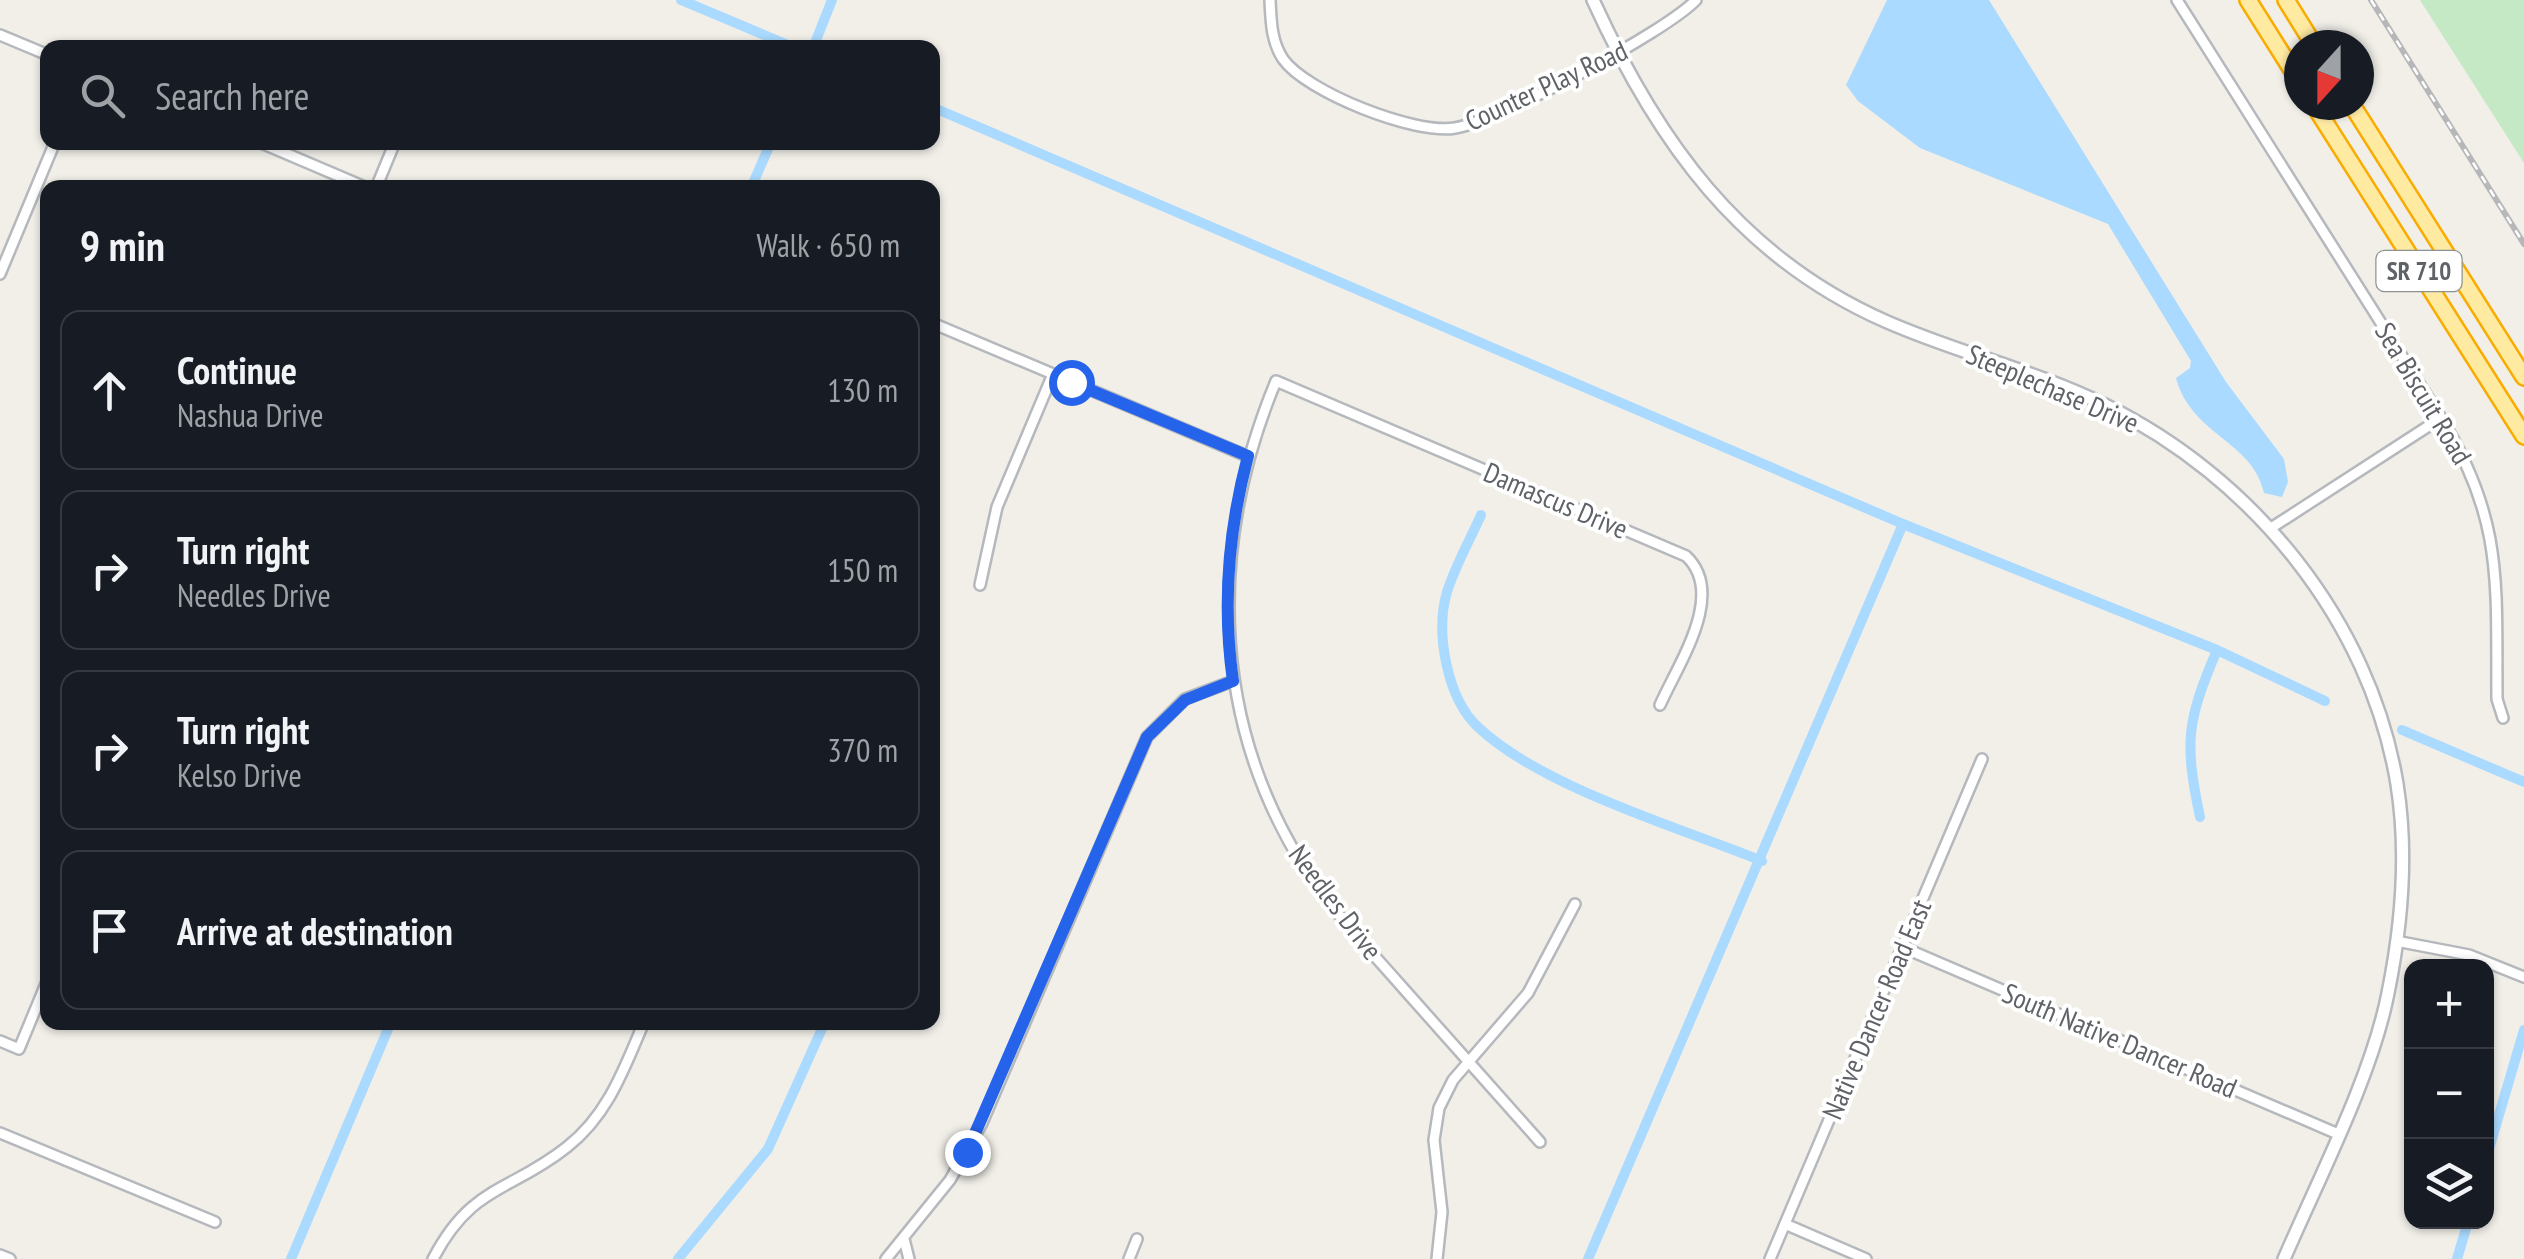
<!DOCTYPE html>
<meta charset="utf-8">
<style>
body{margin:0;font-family:"PT Sans Narrow",sans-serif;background:#20242c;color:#f1f3f6}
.controls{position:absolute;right:30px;bottom:30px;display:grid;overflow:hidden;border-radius:20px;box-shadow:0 2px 8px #0004}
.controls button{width:90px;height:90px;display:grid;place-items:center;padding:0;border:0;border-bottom:2px solid #363941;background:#171b24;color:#f1f3f6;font:50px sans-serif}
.compass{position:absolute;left:2284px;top:30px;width:90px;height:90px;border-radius:50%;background:#171b24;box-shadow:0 2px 8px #0004;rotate:201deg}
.stop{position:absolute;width:30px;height:30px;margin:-22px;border:8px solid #2563eb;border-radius:50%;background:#fff}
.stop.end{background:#2563eb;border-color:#fff;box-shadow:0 2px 10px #0008}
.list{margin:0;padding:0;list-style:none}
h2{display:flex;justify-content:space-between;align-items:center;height:130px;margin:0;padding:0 40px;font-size:42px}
h2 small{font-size:32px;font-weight:400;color:#9ea1a6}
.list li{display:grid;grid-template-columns:65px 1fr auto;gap:30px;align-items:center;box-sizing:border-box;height:160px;margin:0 20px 20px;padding:0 20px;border:2px solid #363941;border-radius:20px}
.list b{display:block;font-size:38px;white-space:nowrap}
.list p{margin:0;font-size:32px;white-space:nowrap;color:#9ea1a6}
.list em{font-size:32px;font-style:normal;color:#9ea1a6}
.icon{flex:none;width:55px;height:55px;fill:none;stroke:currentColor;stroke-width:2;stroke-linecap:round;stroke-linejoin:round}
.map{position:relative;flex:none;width:2524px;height:1259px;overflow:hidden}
.search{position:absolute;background:#171b24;box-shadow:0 2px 8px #0004;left:40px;top:40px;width:900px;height:110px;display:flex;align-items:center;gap:25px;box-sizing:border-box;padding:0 35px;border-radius:20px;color:#9ea1a6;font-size:38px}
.panel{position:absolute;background:#171b24;box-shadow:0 2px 8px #0004;left:40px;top:180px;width:900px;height:850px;border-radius:20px}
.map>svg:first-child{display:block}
</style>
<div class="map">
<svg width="2524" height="1259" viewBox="0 0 2524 1259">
<rect width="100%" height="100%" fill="#f1efe8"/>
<path fill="#c5e8c5" d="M 2421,0 L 2524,0 L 2524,163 L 2420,0 Z"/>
<path fill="#aadaff" d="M 1887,0 L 1989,0 L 2226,382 L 2284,459 L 2288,482 L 2282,497 L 2264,493 C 2253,441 2191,435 2176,378 L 2190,368 L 2191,361 L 2108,224 L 1920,148 L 1858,101 L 1846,85 Z"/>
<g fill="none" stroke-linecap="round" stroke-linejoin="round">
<path stroke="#aadaff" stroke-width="10" d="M 681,0 L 795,48
M 813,48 L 832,0
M 932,107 L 1903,524 L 2217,650 L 2325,701
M 751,188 L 771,142
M 1481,515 C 1470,540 1455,566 1447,592 C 1435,633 1447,699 1479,728 C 1544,788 1678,827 1762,861
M 2402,730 L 2524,782
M 2200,817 C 2184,741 2187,721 2217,650
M 2486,1159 L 2524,1030
M 291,1259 L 391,1022
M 678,1259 L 768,1149 L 825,1022
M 1588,1259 L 1903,524
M 2457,1259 L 2468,1222"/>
<defs>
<path id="minor" d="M 1270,0 C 1271,20 1271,41 1283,59 C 1306,92 1415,135 1455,128 C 1500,120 1664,33 1696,0
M 2177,0 L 2441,418 C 2504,520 2496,584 2497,699 L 2503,718
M 0,35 L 48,55
M 259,142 L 367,188
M 376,188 L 395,142
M 0,274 L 55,142
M 932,323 L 1247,456
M 2271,528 L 2441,418
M 980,585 L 997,507 L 1053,374
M 2396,941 L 2469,955 L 2524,977
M 1902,947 L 2338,1134
M 0,1041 L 19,1049 L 48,979
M 0,1133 L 215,1222
M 1540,1142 C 1494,1091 1449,1039 1403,988 C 1368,948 1330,909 1302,864 C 1209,714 1210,540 1276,381 L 1686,556 C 1727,594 1678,664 1660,705
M 1785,1224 L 1866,1259
M 904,1239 L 909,1259
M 0,1255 L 10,1259
M 433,1259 C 472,1184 511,1192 567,1147 C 608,1115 624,1069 644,1022
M 886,1259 L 950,1180 L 982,1123 L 1147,737 L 1185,699 L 1233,681
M 1129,1259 L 1137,1239
M 1437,1259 L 1442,1212 L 1434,1140 L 1439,1108 L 1453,1080 L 1528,993 L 1575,904
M 1770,1259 L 1982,759"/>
<path id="tertiary" d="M 1593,0 C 1657,141 1740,257 1885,321 C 1957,353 2034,370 2105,405 C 2252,477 2370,620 2397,784 C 2408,853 2402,924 2388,993 C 2372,1076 2318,1180 2284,1259"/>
<path id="trunk" d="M 2248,0 L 2299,81
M 2286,0 L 2314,45
M 2314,105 L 2524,436
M 2352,105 L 2524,377"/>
</defs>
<use href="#minor" stroke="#b5b8bc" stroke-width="14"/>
<use href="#tertiary" stroke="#b5b8bc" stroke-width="16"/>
<use href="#trunk" stroke="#f9ab00" stroke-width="20"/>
<use href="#minor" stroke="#fff" stroke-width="9"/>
<use href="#tertiary" stroke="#fff" stroke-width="11"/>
<use href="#trunk" stroke="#feeaa1" stroke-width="15"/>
<defs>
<path id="rail" d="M 2371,0 L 2524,244"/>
</defs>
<use href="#rail" stroke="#b6b7b8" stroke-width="6"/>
<use href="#rail" stroke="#fff" stroke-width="2.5" stroke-dasharray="8" stroke-linecap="butt"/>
</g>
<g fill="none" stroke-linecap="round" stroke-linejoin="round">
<path stroke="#2563eb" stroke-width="12" d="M 967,1152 L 1147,737 L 1185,700 L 1233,681 C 1222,604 1228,531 1248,456 L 1071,382"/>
</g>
<g text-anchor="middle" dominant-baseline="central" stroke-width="8" stroke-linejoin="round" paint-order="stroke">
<rect fill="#fff" stroke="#8f9295" stroke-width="2.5" x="2376.5" y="251" width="85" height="40" rx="8"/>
<g font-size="25" font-weight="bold" fill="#5f6368">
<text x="2419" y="271">SR 710</text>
</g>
<g font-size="28" fill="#5f6368" stroke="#fff">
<text transform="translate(1546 85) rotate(-25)">Counter Play Road</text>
<text transform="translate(2053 388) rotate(23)">Steeplechase Drive</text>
<text transform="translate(2424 393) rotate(59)">Sea Biscuit Road</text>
<text transform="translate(1556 500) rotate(23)">Damascus Drive</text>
<text transform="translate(1336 902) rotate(53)">Needles Drive</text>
<text transform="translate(1876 1009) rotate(-67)">Native Dancer Road East</text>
<text transform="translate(2120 1040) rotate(23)">South Native Dancer Road</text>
</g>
</g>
</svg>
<div class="controls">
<button>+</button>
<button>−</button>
<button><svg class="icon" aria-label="layers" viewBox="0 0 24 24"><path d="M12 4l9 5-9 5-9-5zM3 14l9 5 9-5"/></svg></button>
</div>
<svg class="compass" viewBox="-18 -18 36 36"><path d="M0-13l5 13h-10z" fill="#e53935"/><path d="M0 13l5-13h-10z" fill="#9ea1a6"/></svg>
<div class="stop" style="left:1071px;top:382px"></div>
<div class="stop end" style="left:967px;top:1152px"></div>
<div class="search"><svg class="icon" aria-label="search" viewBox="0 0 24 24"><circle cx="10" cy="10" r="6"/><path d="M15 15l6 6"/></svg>Search here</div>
<section class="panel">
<h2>9 min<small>Walk · 650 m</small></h2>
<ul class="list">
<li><svg class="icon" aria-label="ahead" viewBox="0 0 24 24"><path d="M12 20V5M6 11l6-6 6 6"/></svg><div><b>Continue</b><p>Nashua Drive</p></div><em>130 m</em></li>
<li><svg class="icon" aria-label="right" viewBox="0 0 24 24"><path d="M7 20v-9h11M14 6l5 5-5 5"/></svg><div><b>Turn right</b><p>Needles Drive</p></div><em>150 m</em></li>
<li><svg class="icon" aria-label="right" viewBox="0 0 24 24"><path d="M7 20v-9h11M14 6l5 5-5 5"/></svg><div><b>Turn right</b><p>Kelso Drive</p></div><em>370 m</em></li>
<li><svg class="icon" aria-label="arrive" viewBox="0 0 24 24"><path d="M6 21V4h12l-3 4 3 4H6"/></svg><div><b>Arrive at destination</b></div></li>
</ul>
</section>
</div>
